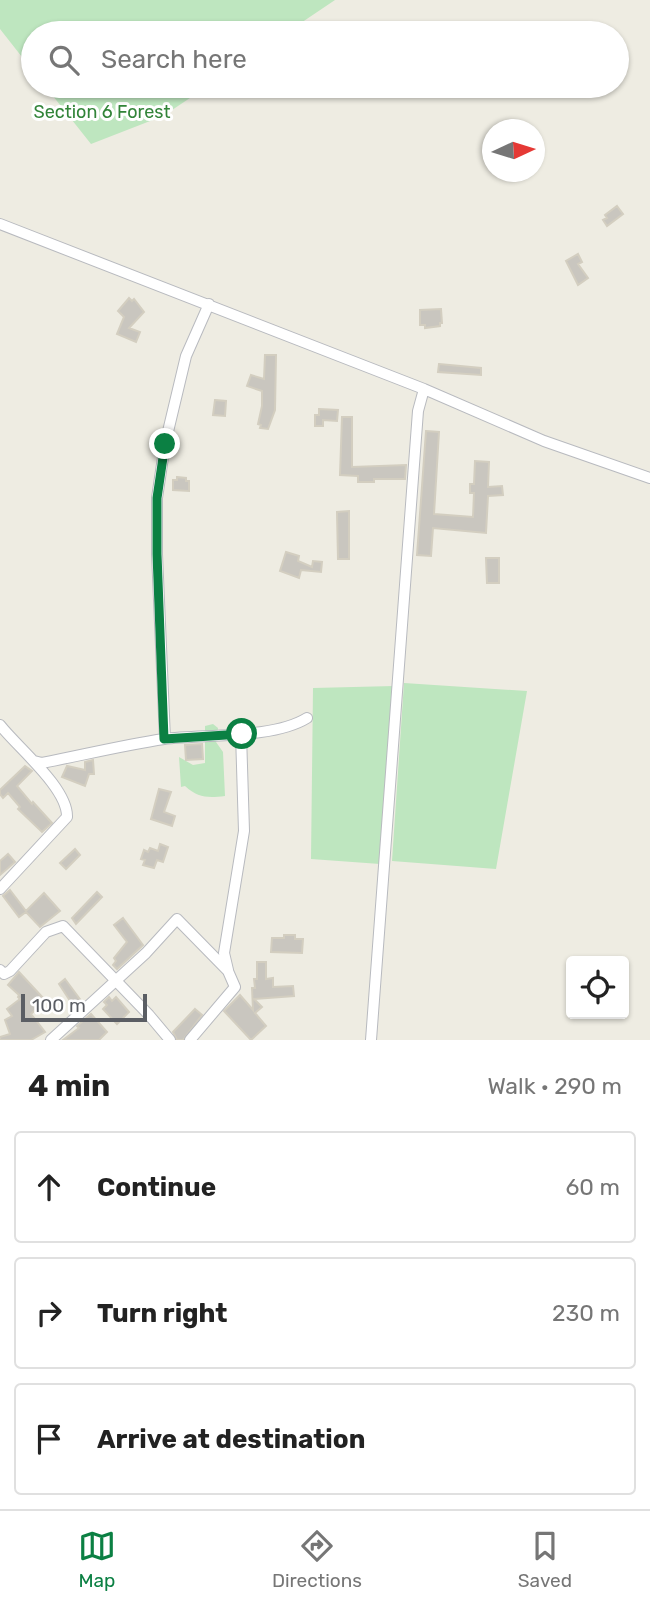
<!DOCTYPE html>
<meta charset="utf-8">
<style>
body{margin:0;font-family:Rubik,sans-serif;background:#f6f6f6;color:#222}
.controls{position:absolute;right:21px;bottom:21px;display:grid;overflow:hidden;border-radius:7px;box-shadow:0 2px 5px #0004}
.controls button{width:63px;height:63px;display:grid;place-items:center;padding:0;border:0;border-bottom:2px solid #e0e0e0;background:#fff;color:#222;font:35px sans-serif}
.compass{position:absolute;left:482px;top:119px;width:63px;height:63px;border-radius:50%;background:#fff;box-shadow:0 2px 5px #0004;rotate:86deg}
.scale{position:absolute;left:21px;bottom:18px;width:126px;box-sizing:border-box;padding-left:7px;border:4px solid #5b5e64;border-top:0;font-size:19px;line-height:24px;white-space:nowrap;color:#5b5e64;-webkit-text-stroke:5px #fff;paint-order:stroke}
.stop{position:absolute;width:21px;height:21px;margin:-16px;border:5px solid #0b8043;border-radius:50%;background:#fff}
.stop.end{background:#0b8043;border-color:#fff;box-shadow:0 2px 7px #0008}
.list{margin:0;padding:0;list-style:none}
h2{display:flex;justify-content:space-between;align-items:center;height:91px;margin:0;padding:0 28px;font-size:30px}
h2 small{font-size:23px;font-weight:400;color:#767676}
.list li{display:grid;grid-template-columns:46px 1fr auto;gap:21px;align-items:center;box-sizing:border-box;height:112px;margin:0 14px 14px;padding:0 14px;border:2px solid #e0e0e0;border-radius:7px}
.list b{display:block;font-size:26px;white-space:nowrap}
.list em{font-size:23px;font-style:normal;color:#767676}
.icon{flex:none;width:38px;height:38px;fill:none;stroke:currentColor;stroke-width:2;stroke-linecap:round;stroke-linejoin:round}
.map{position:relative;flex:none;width:650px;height:1040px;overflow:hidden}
.search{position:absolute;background:#fff;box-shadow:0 2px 5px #0004;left:21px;right:21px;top:21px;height:77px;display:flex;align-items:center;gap:18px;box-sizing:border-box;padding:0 24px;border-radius:38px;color:#767676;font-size:26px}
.sheet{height:469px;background:#fff}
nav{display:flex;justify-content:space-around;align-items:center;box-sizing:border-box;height:98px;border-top:2px solid #e0e0e0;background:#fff;font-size:19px;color:#767676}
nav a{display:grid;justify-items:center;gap:4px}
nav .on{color:#0b8043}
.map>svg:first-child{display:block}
</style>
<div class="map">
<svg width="650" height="1040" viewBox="0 0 650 1040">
<rect width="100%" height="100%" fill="#eeece2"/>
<path fill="#bee6bf" d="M 0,0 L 335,0 L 286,33 L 33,33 L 33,71 L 0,29 Z
M 45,86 L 208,86 L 163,116 L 91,144 Z
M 404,683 L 527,691 L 496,869 L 392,861 Z
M 394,686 L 380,864 L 311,859 L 313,688 Z
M 213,724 L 218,728 L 216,742 L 223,752 L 225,796 C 208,798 198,798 185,786 L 181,787 L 179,757 L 193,765 L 205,763 L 205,726 Z"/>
<path fill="#c9c6bf" stroke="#d3cec0" stroke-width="2" d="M 617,206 L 623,214 L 607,226 L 603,220 L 607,218 L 605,215 Z
M 578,254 L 582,262 L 578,264 L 588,278 L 578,285 L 566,261 Z
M 129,298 L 132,301 L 134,299 L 144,312 L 129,328 L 140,332 L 136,342 L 117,334 L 124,317 L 118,311 Z
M 441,309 L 442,323 L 440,323 L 440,326 L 425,328 L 425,325 L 420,325 L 420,310 Z
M 265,355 L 276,355 L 275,410 L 268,429 L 260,428 L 261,425 L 258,424 L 262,406 L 262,391 L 247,386 L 251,375 L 264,379 Z
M 439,364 L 481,368 L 481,375 L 438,372 Z
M 215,400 L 226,401 L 225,416 L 213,415 Z
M 319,409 L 338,410 L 337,421 L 323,420 L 323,426 L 315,426 L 315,415 L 319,415 Z
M 342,417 L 352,417 L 352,467 L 406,465 L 405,479 L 374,479 L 374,482 L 358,482 L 358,476 L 340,475 Z
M 426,431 L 439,432 L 434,514 L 473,517 L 474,493 L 470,493 L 470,484 L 474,484 L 475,461 L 489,462 L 488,487 L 502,486 L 503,495 L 488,496 L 486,533 L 433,528 L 431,556 L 417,555 Z
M 177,477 L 186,478 L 186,481 L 189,481 L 189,491 L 173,490 L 173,480 L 177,480 Z
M 349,511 L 349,559 L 338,559 L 337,512 Z
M 286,552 L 299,556 L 298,561 L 312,567 L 313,561 L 322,562 L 321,572 L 301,570 L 299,578 L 280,571 Z
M 486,558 L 499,558 L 499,583 L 487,583 Z
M 202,744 L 203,759 L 186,760 L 185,745 Z
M 93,760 L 94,774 L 89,774 L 85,786 L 62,777 L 67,766 L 85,770 L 85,762 Z
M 25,766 L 32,771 L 17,786 L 32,804 L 33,802 L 52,823 L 42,832 L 18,809 L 20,807 L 8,793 L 3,798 L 0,794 L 0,790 Z
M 159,789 L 171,792 L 164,812 L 175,816 L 172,826 L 151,819 Z
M 160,844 L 168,847 L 163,862 L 157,860 L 154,868 L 143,865 L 145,860 L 141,859 L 144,850 L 148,852 L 150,848 L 158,851 Z
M 75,849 L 80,855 L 66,869 L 60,863 Z
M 8,854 L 15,862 L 0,875 L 0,861 Z
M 10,890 L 26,911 L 44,893 L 60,911 L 40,927 L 26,912 L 19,917 L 3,896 Z
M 97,892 L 102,897 L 76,924 L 72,918 Z
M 123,918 L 143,945 L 117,969 L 113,965 L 116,961 L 114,958 L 127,942 L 114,925 Z
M 284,935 L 295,935 L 295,939 L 303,939 L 302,953 L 271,952 L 272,938 L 284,938 Z
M 257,962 L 266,962 L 266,979 L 273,978 L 273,987 L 293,986 L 294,996 L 254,999 L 262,1007 L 255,1013 L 266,1026 L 251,1040 L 224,1011 L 240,995 L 253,1010 L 252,988 L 255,988 L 254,979 L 257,979 Z
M 19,972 L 45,1000 L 31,1014 L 45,1032 L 31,1040 L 0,1040 L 0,1037 L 10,1034 L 5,1020 L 12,1016 L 7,1009 L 20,999 L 18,997 L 19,995 L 8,985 Z
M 65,979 L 82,1002 L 74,1007 L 59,984 Z
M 109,997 L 112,1001 L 116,997 L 129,1012 L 117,1024 L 103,1009 L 107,1005 L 104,1002 Z
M 195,1009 L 202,1015 L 183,1040 L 177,1040 L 173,1032 Z
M 91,1014 L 107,1032 L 99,1040 L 63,1040 L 79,1028 L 77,1026 Z"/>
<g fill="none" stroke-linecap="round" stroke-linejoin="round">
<defs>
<path id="street" d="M 0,224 L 424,389 L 544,441 L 650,478
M 0,725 C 17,747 68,788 67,817 L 0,889
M 165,739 L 157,554 L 157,498 L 165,444 L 186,356 L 209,304
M 34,761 L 42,763 C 83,755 124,745 164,739 C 205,734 273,739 307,718
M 0,970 L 4,974 L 10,971 L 46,932 L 63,926 L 149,1015 L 170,1040
M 228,970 L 224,953 L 244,831 L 241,734
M 51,1040 L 146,953 L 177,919 L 228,971 L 235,987 L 190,1040
M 371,1040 L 418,411 L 424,389"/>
</defs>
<use href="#street" stroke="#b8babf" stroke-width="12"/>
<use href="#street" stroke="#fff" stroke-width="10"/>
</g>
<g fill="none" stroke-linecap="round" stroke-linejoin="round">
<path stroke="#0b8043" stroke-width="9" d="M 165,444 L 157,498 L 157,554 L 164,739 L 242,734"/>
</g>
<g text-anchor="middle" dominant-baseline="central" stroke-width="6" stroke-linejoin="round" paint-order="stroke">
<g font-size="18" fill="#328439" stroke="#fff">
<text x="102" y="112">Section 6 Forest</text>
</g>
</g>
</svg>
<div class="controls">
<button><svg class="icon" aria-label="locate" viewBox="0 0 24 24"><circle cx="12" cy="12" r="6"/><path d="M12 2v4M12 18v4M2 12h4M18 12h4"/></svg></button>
</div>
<svg class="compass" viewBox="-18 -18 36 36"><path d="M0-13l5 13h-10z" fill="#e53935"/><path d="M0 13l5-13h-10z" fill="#767676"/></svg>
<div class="scale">100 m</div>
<div class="stop" style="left:242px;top:734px"></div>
<div class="stop end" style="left:165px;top:444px"></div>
<div class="search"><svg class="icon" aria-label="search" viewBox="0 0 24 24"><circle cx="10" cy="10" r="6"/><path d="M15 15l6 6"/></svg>Search here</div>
</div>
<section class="sheet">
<h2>4 min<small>Walk · 290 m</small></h2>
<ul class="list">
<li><svg class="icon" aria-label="ahead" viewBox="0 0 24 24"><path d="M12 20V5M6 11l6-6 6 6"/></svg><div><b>Continue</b></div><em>60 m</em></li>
<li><svg class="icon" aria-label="right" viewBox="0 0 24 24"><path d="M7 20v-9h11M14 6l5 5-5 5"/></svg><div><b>Turn right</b></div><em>230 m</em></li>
<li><svg class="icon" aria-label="arrive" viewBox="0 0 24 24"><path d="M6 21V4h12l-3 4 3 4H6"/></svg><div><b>Arrive at destination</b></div></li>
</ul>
</section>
<nav>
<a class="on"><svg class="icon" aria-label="map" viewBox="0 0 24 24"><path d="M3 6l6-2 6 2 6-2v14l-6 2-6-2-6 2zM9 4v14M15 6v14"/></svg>Map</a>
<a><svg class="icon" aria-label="directions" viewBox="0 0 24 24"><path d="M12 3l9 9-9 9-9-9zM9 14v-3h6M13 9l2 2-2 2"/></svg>Directions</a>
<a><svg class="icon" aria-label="saved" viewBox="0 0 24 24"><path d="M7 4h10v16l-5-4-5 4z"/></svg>Saved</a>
</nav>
